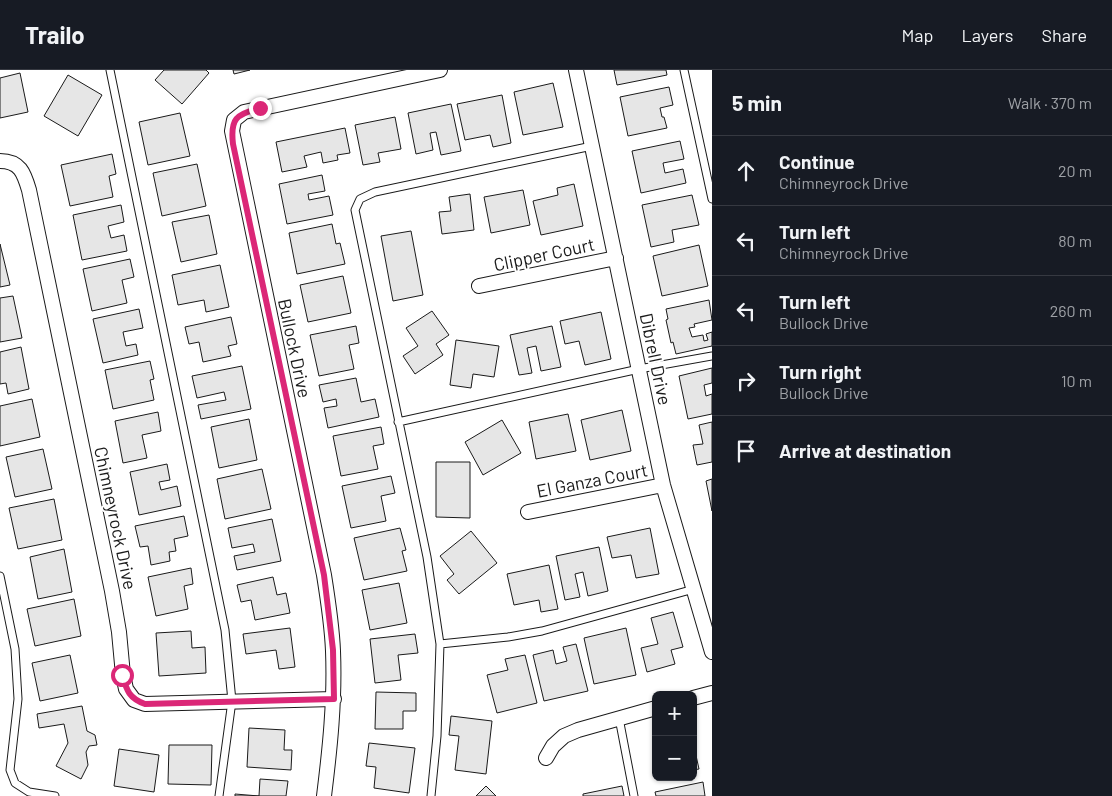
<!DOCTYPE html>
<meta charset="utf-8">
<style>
body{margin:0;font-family:Barlow,sans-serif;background:#20242c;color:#f1f3f6}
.controls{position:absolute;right:15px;bottom:15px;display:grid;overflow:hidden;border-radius:8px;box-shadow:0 1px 4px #0004}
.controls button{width:45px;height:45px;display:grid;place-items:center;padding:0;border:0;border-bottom:1px solid #363941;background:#171b24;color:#f1f3f6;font:25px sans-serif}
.stop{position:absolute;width:15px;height:15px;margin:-11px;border:4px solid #db2777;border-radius:50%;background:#fff}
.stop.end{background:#db2777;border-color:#fff;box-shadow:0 1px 5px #0008}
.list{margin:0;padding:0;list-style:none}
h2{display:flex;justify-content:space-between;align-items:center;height:65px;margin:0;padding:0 20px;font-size:21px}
h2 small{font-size:16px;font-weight:400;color:#9ea1a6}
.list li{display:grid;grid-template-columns:32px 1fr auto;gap:15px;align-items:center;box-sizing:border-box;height:70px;padding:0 20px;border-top:1px solid #363941}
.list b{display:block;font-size:19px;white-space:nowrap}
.list p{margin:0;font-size:16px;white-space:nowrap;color:#9ea1a6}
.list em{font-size:16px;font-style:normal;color:#9ea1a6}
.icon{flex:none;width:28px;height:28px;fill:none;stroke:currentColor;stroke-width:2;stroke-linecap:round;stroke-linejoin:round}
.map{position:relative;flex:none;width:712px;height:726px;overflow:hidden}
header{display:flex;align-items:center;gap:30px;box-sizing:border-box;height:70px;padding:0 25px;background:#171b24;border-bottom:1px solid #363941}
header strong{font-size:24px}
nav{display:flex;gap:28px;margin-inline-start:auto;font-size:18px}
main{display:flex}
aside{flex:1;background:#171b24}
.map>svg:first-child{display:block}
</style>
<header>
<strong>Trailo</strong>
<nav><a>Map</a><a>Layers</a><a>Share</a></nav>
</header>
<main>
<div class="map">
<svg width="712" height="726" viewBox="0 0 712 726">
<rect width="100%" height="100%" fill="#fff"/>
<path fill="#e6e6e6" stroke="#1a1a1a" d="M 164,0 L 206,0 L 209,3 L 182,34 L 155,10 Z
M 233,0 L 250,0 L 234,4 Z
M 614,0 L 666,0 L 667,5 L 617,15 Z
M 20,3 L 28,42 L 0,48 L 0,8 Z
M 68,5 L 102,25 L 78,66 L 44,46 Z
M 553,13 L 563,57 L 523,65 L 514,22 Z
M 669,17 L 673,35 L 660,38 L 662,47 L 664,47 L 667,58 L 628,66 L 620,27 Z
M 502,25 L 511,73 L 493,77 L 490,65 L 465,70 L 457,34 Z
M 451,34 L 461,81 L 441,85 L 436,62 L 430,63 L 433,80 L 416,84 L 408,43 Z
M 180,43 L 190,86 L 148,95 L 139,52 Z
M 395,47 L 401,79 L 378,83 L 380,92 L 363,95 L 355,55 Z
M 345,58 L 350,83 L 337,85 L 338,90 L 323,93 L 321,82 L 304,86 L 307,97 L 282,102 L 276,72 Z
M 680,71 L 684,89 L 663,93 L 665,103 L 683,99 L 686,113 L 641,123 L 632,81 Z
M 112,84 L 116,104 L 109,106 L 113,127 L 70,136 L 61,95 Z
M 197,94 L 206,136 L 162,146 L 153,103 Z
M 322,105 L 325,121 L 308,124 L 309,130 L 329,126 L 333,145 L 287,154 L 279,114 Z
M 574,114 L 583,156 L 541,165 L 533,131 L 558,125 L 557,118 Z
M 523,120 L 530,155 L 491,163 L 484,127 Z
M 470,124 L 474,160 L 442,164 L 439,142 L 451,141 L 449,127 Z
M 692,125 L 699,155 L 672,160 L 674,172 L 651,177 L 642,135 Z
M 121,135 L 124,152 L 108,156 L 111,168 L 124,165 L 127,181 L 82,190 L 73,145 Z
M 209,145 L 217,184 L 181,192 L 172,152 Z
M 332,154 L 336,174 L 340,173 L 345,194 L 297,204 L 289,163 Z
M 411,161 L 423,225 L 393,231 L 381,166 Z
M 0,174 L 10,215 L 0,217 Z
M 699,175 L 708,216 L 662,226 L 653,186 Z
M 130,189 L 134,207 L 122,210 L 127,233 L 92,241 L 83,199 Z
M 220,195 L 229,237 L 206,242 L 204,230 L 178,235 L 172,205 Z
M 343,206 L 351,243 L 308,252 L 300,215 Z
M 13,226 L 22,268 L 0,272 L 0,228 Z
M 709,230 L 712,250 L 694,254 L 695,257 L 689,258 L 692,267 L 703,265 L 704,271 L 708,270 L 706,264 L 712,262 L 712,276 L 676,284 L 673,272 L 671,273 L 666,250 L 668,249 L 666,239 Z
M 139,239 L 143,258 L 123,262 L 126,276 L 136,274 L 138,285 L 103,293 L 93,249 Z
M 432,241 L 449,265 L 436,274 L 443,285 L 415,304 L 403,286 L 418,276 L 406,258 Z
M 601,242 L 611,289 L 585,295 L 579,271 L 565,274 L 560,251 Z
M 231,247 L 237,274 L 228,276 L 231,286 L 203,292 L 199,272 L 189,274 L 185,257 Z
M 356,256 L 359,273 L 349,275 L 354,299 L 319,306 L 310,265 Z
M 552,256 L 561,297 L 541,301 L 536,276 L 527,278 L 532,303 L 519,305 L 510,265 Z
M 456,270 L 499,276 L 494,307 L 473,304 L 471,318 L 450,315 Z
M 21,277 L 29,319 L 8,324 L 6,313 L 0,314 L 0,282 Z
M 150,291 L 154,309 L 150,310 L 154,330 L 113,339 L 105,300 Z
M 242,296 L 251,339 L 201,349 L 198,335 L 226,330 L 224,322 L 197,328 L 192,306 Z
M 712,298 L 712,313 L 704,315 L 706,326 L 712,324 L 712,344 L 688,349 L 679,306 Z
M 356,308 L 361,332 L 375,329 L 379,347 L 328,358 L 324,338 L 337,336 L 336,329 L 323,332 L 319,315 Z
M 32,329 L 40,367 L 0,376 L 0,336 Z
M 622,340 L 631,381 L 590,390 L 581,350 Z
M 158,342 L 161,361 L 142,365 L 147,388 L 123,393 L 115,351 Z
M 568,344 L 576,381 L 536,389 L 529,352 Z
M 249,349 L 257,390 L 219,398 L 211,357 Z
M 502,350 L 521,383 L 483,405 L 465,372 Z
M 712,352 L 712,392 L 697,395 L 693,375 L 703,374 L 699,355 Z
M 381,357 L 384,374 L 373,376 L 378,399 L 341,406 L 333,366 Z
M 43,379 L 52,419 L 15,427 L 6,387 Z
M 436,392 L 470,392 L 470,448 L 436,447 Z
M 167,394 L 170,410 L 159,412 L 161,420 L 177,416 L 181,436 L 139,445 L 130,402 Z
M 262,399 L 271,439 L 225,449 L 217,409 Z
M 391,406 L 395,423 L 381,426 L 386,451 L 351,458 L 342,416 Z
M 712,409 L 712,441 L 706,411 Z
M 54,429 L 62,470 L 18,479 L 9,438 Z
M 184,446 L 188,466 L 174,469 L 176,481 L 169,482 L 170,491 L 151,495 L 148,476 L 140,477 L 135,456 Z
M 272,449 L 281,491 L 237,500 L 234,486 L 255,482 L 253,474 L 232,478 L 228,458 Z
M 400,458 L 406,480 L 402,481 L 407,501 L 364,510 L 354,468 Z
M 650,458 L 659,504 L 636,508 L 631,485 L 612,488 L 607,467 Z
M 471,461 L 497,493 L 459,524 L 447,510 L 454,504 L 440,486 Z
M 599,477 L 608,521 L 588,526 L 583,502 L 575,504 L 580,527 L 565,530 L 556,486 Z
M 64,479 L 72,522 L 38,529 L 30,487 Z
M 549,495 L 558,539 L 541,542 L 539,530 L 514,535 L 507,504 Z
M 191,498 L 193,514 L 184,516 L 188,539 L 156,546 L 148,507 Z
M 273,507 L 277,525 L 286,523 L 290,543 L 255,550 L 251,530 L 241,532 L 237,515 Z
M 399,513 L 407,553 L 370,560 L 362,520 Z
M 74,529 L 81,566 L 35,576 L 27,539 Z
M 673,542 L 683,577 L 671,580 L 675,594 L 647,602 L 641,578 L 658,574 L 651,548 Z
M 290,558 L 295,597 L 279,599 L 276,580 L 246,584 L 243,564 Z
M 626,558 L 636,605 L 594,614 L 584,568 Z
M 191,561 L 192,578 L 205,577 L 206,603 L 159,606 L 156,563 Z
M 415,564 L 418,583 L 398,585 L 401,610 L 375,613 L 370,569 Z
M 576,574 L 588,621 L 544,631 L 533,585 L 553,580 L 556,594 L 567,591 L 563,577 Z
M 70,585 L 78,623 L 40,631 L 32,593 Z
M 525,585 L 537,633 L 497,643 L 487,605 L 508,600 L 505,589 Z
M 376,622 L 416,623 L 416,641 L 403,641 L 403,659 L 375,659 Z
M 82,636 L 87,661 L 95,665 L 97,675 L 89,676 L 86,682 L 88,695 L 81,709 L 56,696 L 68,673 L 64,654 L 39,658 L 37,644 Z
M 451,646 L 492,651 L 486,704 L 455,700 L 459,666 L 449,665 Z
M 249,658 L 285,660 L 284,680 L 292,680 L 291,700 L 247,697 Z
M 693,672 L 699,699 L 693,700 Z
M 369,673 L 415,678 L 409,723 L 374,718 L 376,697 L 366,696 Z
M 169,675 L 212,675 L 211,715 L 168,714 Z
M 119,679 L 159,685 L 154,722 L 114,716 Z
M 260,709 L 288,711 L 286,726 L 259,726 Z
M 703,712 L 705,726 L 656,726 L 655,722 Z
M 486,716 L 496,726 L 476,726 Z
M 622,716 L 624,726 L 583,726 L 583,724 Z
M 235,724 L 259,726 L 235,726 Z"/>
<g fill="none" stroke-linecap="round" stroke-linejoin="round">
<defs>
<path id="service" d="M 110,0 L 225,560 L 232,631 L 219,726
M 684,0 L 712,129
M 398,352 L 639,299 L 712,286
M 0,506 L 15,579 L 18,629 L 10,700 L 15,713 L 29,722 L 55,726
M 440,574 L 508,567 L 542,561 L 694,519
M 619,648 L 634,726
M 431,726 L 437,666 L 440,574 L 427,487 L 355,140 L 360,129 L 375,122 L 592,76"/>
<path id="minor" d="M 576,0 L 663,415 L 712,582
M 0,91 C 20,91 24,103 29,120 L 112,521 L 119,562 L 123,605 L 126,619 L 134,630 L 145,634 L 334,629
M 479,216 L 616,188
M 528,442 L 663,415
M 693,628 L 712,623
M 546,688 L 553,676 L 564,666 L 578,660 L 656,638
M 324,726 C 330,678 335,630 333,581 C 332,556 328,530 324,505 L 232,61 L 234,50 L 244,42 L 440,0"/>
</defs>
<use href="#service" stroke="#1a1a1a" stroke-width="9"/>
<use href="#minor" stroke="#1a1a1a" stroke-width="16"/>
<use href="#service" stroke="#fff" stroke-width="7"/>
<use href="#minor" stroke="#fff" stroke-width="14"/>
</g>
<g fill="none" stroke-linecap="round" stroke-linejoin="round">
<path stroke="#db2777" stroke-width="6" d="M 122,605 C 127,621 129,628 145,634 L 334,629 L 333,580 L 324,505 L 233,74 C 230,49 236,44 260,38"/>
</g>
<g text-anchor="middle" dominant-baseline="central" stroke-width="4" stroke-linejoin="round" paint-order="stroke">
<g font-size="18" fill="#1a1a1a" stroke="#fff">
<text transform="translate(544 184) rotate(-12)">Clipper Court</text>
<text transform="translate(295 278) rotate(78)">Bullock Drive</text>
<text transform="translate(656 289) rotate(78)">Dibrell Drive</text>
<text transform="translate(592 410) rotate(-11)">El Ganza Court</text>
<text transform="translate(116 448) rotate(78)">Chimneyrock Drive</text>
</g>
</g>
</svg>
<div class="controls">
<button>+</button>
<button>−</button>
</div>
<div class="stop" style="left:122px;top:605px"></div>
<div class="stop end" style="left:260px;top:38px"></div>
</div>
<aside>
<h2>5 min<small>Walk · 370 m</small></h2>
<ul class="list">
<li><svg class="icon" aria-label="ahead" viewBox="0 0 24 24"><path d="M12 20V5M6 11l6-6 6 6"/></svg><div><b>Continue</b><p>Chimneyrock Drive</p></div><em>20 m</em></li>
<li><svg class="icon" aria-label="left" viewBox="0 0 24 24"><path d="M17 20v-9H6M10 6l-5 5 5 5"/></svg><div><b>Turn left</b><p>Chimneyrock Drive</p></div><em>80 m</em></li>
<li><svg class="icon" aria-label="left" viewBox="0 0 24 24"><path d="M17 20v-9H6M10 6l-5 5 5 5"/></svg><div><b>Turn left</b><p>Bullock Drive</p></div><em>260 m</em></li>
<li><svg class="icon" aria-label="right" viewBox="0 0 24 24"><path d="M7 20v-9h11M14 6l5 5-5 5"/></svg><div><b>Turn right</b><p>Bullock Drive</p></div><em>10 m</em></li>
<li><svg class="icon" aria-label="arrive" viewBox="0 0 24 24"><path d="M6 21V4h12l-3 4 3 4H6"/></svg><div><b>Arrive at destination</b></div></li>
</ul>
</aside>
</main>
